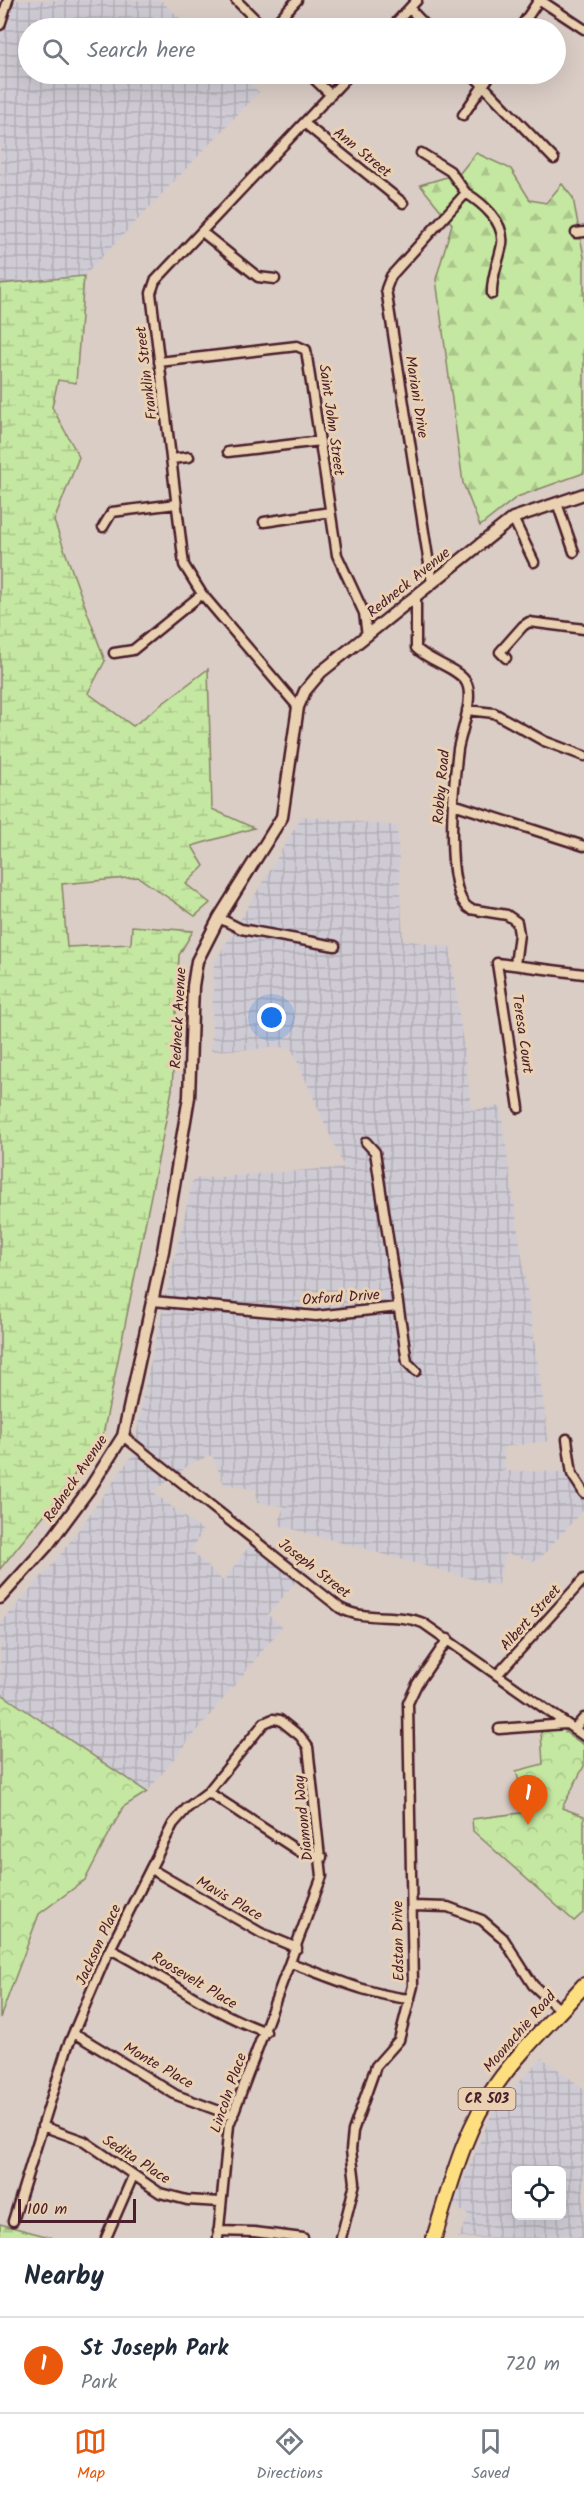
<!DOCTYPE html>
<style>
body{margin:0;font-family:Kalam,sans-serif;background:#f6f6f7;color:#1f2937}
.controls{position:absolute;right:18px;bottom:18px;display:grid;overflow:hidden;border-radius:9px;box-shadow:0 6px 24px #0002}
.controls button{width:54px;height:54px;display:grid;place-items:center;padding:0;border:0;border-bottom:2px solid #e0e1e3;background:#fff;color:#1f2937;font:30px sans-serif}
.scale{position:absolute;left:18px;bottom:15px;width:118px;box-sizing:border-box;padding-left:6px;border:3px solid #4a1f2b;border-top:0;font-size:16px;line-height:21px;white-space:nowrap;color:#4a1f2b;-webkit-text-stroke:4px #e9d1b1;paint-order:stroke}
.you{position:absolute;left:272px;top:1018px;width:21px;height:21px;margin:-15px;border:4px solid #fff;border-radius:50%;background:#1a73e8;box-shadow:0 0 0 9px #1a73e833}
.badge{display:grid;place-items:center;width:39px;height:39px;border-radius:50%;background:#ea580c;color:#fff;font-size:20px;font-weight:700}
.pin{position:absolute;translate:-50% -50px;filter:drop-shadow(0 2px 3px #0008)}
.pin::after{content:'';position:absolute;top:32px;width:21px;height:18px;background:inherit;clip-path:polygon(0 0,100% 0,50% 100%)}
.list{margin:0;padding:0;list-style:none}
h2{display:flex;justify-content:space-between;align-items:center;height:78px;margin:0;padding:0 24px;font-size:26px}
h2 small{font-size:20px;font-weight:400;color:#747a83}
.list li{display:grid;grid-template-columns:39px 1fr auto;gap:18px;align-items:center;box-sizing:border-box;height:96px;padding:0 24px;border-top:2px solid #e0e1e3}
.list b{display:block;font-size:22px;white-space:nowrap}
.list p{margin:0;font-size:20px;white-space:nowrap;color:#747a83}
.list em{font-size:20px;font-style:normal;color:#747a83}
.icon{flex:none;width:33px;height:33px;fill:none;stroke:currentColor;stroke-width:2;stroke-linecap:round;stroke-linejoin:round}
.map{position:relative;flex:none;width:584px;height:2238px;overflow:hidden}
.search{position:absolute;background:#fff;box-shadow:0 6px 24px #0002;left:18px;right:18px;top:18px;height:66px;display:flex;align-items:center;gap:15px;box-sizing:border-box;padding:0 21px;border-radius:33px;color:#747a83;font-size:22px}
.sheet{height:174px;background:#fff}
nav{display:flex;justify-content:space-around;align-items:center;box-sizing:border-box;height:84px;border-top:2px solid #e0e1e3;background:#fff;font-size:16px;color:#747a83}
nav a{display:grid;justify-items:center;gap:3px}
nav .on{color:#ea580c}
.map>svg:first-child{display:block}
</style>
<div class="map">
<svg width="584" height="2238" viewBox="0 0 584 2238">
<defs>
<pattern id="industrial-grid" width="8" height="8" patternUnits="userSpaceOnUse" patternTransform="scale(1.5)"><rect width="8" height="8" fill="#cfcbd4"/><path d="M0 4h8M4 0v8" fill="none" stroke="#b3aeb6"/></pattern>
<pattern id="forest-firs" width="22" height="20" patternUnits="userSpaceOnUse" patternTransform="scale(1.5)"><rect width="22" height="20" fill="#c4e7a1"/><path d="M5 1l3.5 6h-7zM16 11l3.5 6h-7z" fill="#aac68b"/></pattern>
<pattern id="wetland-marsh" width="20" height="14" patternUnits="userSpaceOnUse" patternTransform="scale(1.5)"><rect width="20" height="14" fill="#c4e7a1"/><path d="M1 5h8M5 5V1M11 12h8M15 12V8" fill="none" stroke="#aac68b"/></pattern>
<pattern id="park-crowns" width="20" height="18" patternUnits="userSpaceOnUse" patternTransform="scale(1.5)"><rect width="20" height="18" fill="#c4e7a1"/><path d="M2 6a3 3 0 1 1 6 0M12 15a3 3 0 1 1 6 0" fill="none" stroke="#aac68b"/></pattern>
</defs>
<rect width="100%" height="100%" fill="#dacdc6"/>
<filter id="ink" filterUnits="userSpaceOnUse"><feTurbulence type="fractalNoise" baseFrequency=".0167" numOctaves="2"/><feDisplacementMap in="SourceGraphic" scale="12" xChannelSelector="R" yChannelSelector="G"/><feConvolveMatrix kernelMatrix="1 2 1 2 8 2 1 2 1" color-interpolation-filters="sRGB"/></filter>
<g filter="url(#ink)">
<path fill="url(#industrial-grid)" fill-rule="evenodd" d="M 0,0 L 160,0 L 191,28 L 28,28 L 28,74 L 240,74 L 259,92 L 84,276 L 0,284 Z
M 302,816 L 397,826 L 403,940 L 450,947 L 472,1110 L 500,1106 L 549,1441 L 503,1447 L 505,1471 L 571,1472 L 584,1489 L 584,1509 L 537,1562 L 506,1553 L 497,1586 L 278,1525 L 284,1506 L 257,1503 L 256,1490 L 224,1484 L 212,1455 L 192,1463 L 153,1492 L 203,1531 L 191,1550 L 223,1581 L 256,1537 L 302,1574 L 268,1615 L 282,1627 L 147,1792 L 0,1693 L 0,1624 L 58,1558 L 134,1453 L 143,1395 L 193,1179 L 344,1167 L 291,1047 L 211,1051 L 214,964 Z
M 542,2058 L 584,2089 L 584,2238 L 458,2238 L 469,2215 L 453,2206 L 494,2108 ZM 562,2170 L 562,2216 L 516,2216 L 516,2170 Z"/>
<path fill="url(#forest-firs)" stroke="#878366" stroke-width="1.5" d="M 476,153 L 511,169 L 530,200 L 546,203 L 562,184 L 573,198 L 584,257 L 584,473 L 517,497 L 480,526 L 463,483 L 436,279 L 452,224 L 420,185 L 460,173 Z
M 0,2224 L 53,2238 L 0,2238 Z"/>
<path fill="url(#wetland-marsh)" stroke="#878366" stroke-width="1.5" d="M 84,276 L 76,383 L 58,380 L 52,407 L 79,457 L 54,521 L 105,661 L 88,693 L 133,726 L 208,669 L 212,809 L 254,828 L 192,846 L 204,866 L 186,884 L 210,903 L 195,916 L 138,877 L 62,884 L 67,947 L 131,944 L 132,926 L 193,931 L 179,955 L 172,1090 L 103,1435 L 57,1499 L 0,1569 L 0,284 Z"/>
<path fill="url(#park-crowns)" stroke="#878366" stroke-width="1.5" d="M 0,1693 L 147,1792 L 123,1807 L 85,1880 L 39,1914 L 0,2018 Z
M 569,1725 L 565,1732 L 584,1745 L 584,1766 L 562,1808 L 584,1816 L 584,1912 L 574,1921 L 473,1831 L 472,1819 L 528,1812 L 516,1771 L 543,1764 L 541,1732 Z"/>
<g fill="none" stroke-linecap="round" stroke-linejoin="round">
<defs>
<path id="minor" d="M 236,0 L 264,28
M 540,0 L 584,29
M 410,9 L 428,28
M 0,25 L 8,0
M 271,28 L 297,0
M 391,28 L 417,0
M 520,28 L 539,0
M 309,74 L 331,95
M 472,74 L 554,159
M 463,115 L 491,74
M 304,123 L 403,203
M 421,153 L 450,171 L 466,193
M 202,232 L 258,277 L 275,279
M 576,233 L 584,232
M 159,362 L 297,346 L 306,350 L 337,555 L 364,613 L 367,636
M 228,452 L 320,441
M 171,459 L 189,457
M 557,503 L 574,552
M 513,518 L 534,562
M 264,522 L 330,512
M 103,527 L 112,512 L 176,504
M 432,583 L 386,289 L 391,276 L 466,193 C 482,203 505,222 502,244 C 499,262 491,276 492,294
M 416,596 L 416,648 C 428,661 458,668 466,682 C 475,697 461,732 458,749 C 454,781 442,892 470,909 L 507,915 L 517,922 L 519,934 L 515,965
M 114,653 L 133,650 L 202,594
M 506,658 L 500,652 L 523,626 L 529,622 L 584,629
M 298,707 L 202,594 L 184,565 L 151,293 L 155,281 L 350,74
M 467,710 L 494,713 L 544,741 L 584,756
M 453,804 L 584,846
M 219,918 L 241,929 L 335,946
M 519,1108 L 497,963 L 584,974
M 366,1142 L 375,1152 L 407,1362 L 416,1371
M 153,1301 L 316,1316 L 398,1307
M 123,1436 L 340,1608 C 365,1622 397,1612 423,1623 L 584,1736
M 567,1439 L 572,1474 L 584,1493
M 497,1675 L 584,1579
M 499,1729 L 566,1724
M 574,1729 L 584,1718
M 208,1792 L 300,1852 L 322,1857
M 151,1869 L 261,1933 L 297,1948
M 412,1906 L 448,1907 L 482,1920 L 503,1938 L 533,1985 L 561,2011
M 110,1949 C 163,1976 210,2012 266,2032
M 291,1963 C 330,1977 369,1995 410,1999
M 74,2033 L 176,2095 L 233,2116
M 42,2126 L 84,2141 L 160,2193 L 187,2200 L 220,2202
M 13,2221 L 67,2048 L 104,1961 L 173,1824 L 187,1808 L 208,1792 L 264,1723 L 273,1719 L 280,1720 L 300,1736 L 308,1747 L 322,1876 L 229,2125 L 218,2238
M 218,2231 L 254,2232 L 303,2238
M 106,2238 L 133,2176
M 341,2238 L 355,2183 L 351,2150 L 353,2131 L 376,2066 L 399,2040 L 413,1986 L 408,1703 L 417,1684 L 448,1639"/>
<path id="tertiary" d="M 0,1598 L 47,1546 L 90,1488 L 123,1436 L 163,1251 L 189,1097 L 193,986 L 197,961 L 219,918 L 282,817 L 298,707 L 305,691 L 321,672 L 513,518 L 584,494"/>
<path id="primary" d="M 434,2238 C 450,2187 464,2129 496,2085 C 521,2049 555,2018 584,1985"/>
</defs>
<use href="#minor" stroke="#4a1f2b" stroke-width="13"/>
<use href="#tertiary" stroke="#4a1f2b" stroke-width="15"/>
<use href="#primary" stroke="#4a1f2b" stroke-width="18"/>
<use href="#minor" stroke="#e9d1b1" stroke-width="8"/>
<use href="#tertiary" stroke="#e9d1b1" stroke-width="10"/>
<use href="#primary" stroke="#fedf80" stroke-width="14"/>
</g>
</g>
<g text-anchor="middle" dominant-baseline="central" stroke-width="6" stroke-linejoin="round" paint-order="stroke">
<rect fill="#e9d1b1" stroke="#7a5453" stroke-width="1.5" x="458.5" y="2088" width="57" height="22" rx="4.5"/>
<g font-size="14" font-weight="bold" fill="#4a1f2b">
<text x="487" y="2099">CR 503</text>
</g>
<g font-size="15" fill="#4a1f2b" stroke="#e9d1b1">
<text transform="translate(362 153) rotate(39)">Ann Street</text>
<text transform="translate(147 373) rotate(-97)">Franklin Street</text>
<text transform="translate(416 397) rotate(81)">Mariani Drive</text>
<text transform="translate(331 420) rotate(82)">Saint John Street</text>
<text transform="translate(409 583) rotate(-39)">Redneck Avenue</text>
<text transform="translate(442 787) rotate(-85)">Robby Road</text>
<text transform="translate(179 1018) rotate(-87)">Redneck Avenue</text>
<text transform="translate(522 1034) rotate(82)">Teresa Court</text>
<text transform="translate(341 1298) rotate(-4)">Oxford Drive</text>
<text transform="translate(76 1479) rotate(-56)">Redneck Avenue</text>
<text transform="translate(314 1569) rotate(38)">Joseph Street</text>
<text transform="translate(531 1618) rotate(-48)">Albert Street</text>
<text transform="translate(304 1818) rotate(-96)">Diamond Way</text>
<text transform="translate(229 1899) rotate(30)">Mavis Place</text>
<text transform="translate(399 1941) rotate(-91)">Edstan Drive</text>
<text transform="translate(99 1945) rotate(-65)">Jackson Place</text>
<text transform="translate(194 1981) rotate(31)">Roosevelt Place</text>
<text transform="translate(520 2032) rotate(-49)">Moonachie Road</text>
<text transform="translate(158 2066) rotate(30)">Monte Place</text>
<text transform="translate(229 2093) rotate(-71)">Lincoln Place</text>
<text transform="translate(136 2160) rotate(33)">Sedita Place</text>
</g>
</g>
</svg>
<div class="controls">
<button><svg class="icon" aria-label="locate" viewBox="0 0 24 24"><circle cx="12" cy="12" r="6"/><path d="M12 2v4M12 18v4M2 12h4M18 12h4"/></svg></button>
</div>
<div class="scale">100 m</div>
<div class="you"></div>
<div class="pin badge" style="left:528px;top:1825px">1</div>
<div class="search"><svg class="icon" aria-label="search" viewBox="0 0 24 24"><circle cx="10" cy="10" r="6"/><path d="M15 15l6 6"/></svg>Search here</div>
</div>
<section class="sheet">
<h2>Nearby<small></small></h2>
<ul class="list">
<li><span class="badge">1</span><div><b>St Joseph Park</b><p>Park</p></div><em>720 m</em></li>
</ul>
</section>
<nav>
<a class="on"><svg class="icon" aria-label="map" viewBox="0 0 24 24"><path d="M3 6l6-2 6 2 6-2v14l-6 2-6-2-6 2zM9 4v14M15 6v14"/></svg>Map</a>
<a><svg class="icon" aria-label="directions" viewBox="0 0 24 24"><path d="M12 3l9 9-9 9-9-9zM9 14v-3h6M13 9l2 2-2 2"/></svg>Directions</a>
<a><svg class="icon" aria-label="saved" viewBox="0 0 24 24"><path d="M7 4h10v16l-5-4-5 4z"/></svg>Saved</a>
</nav>
